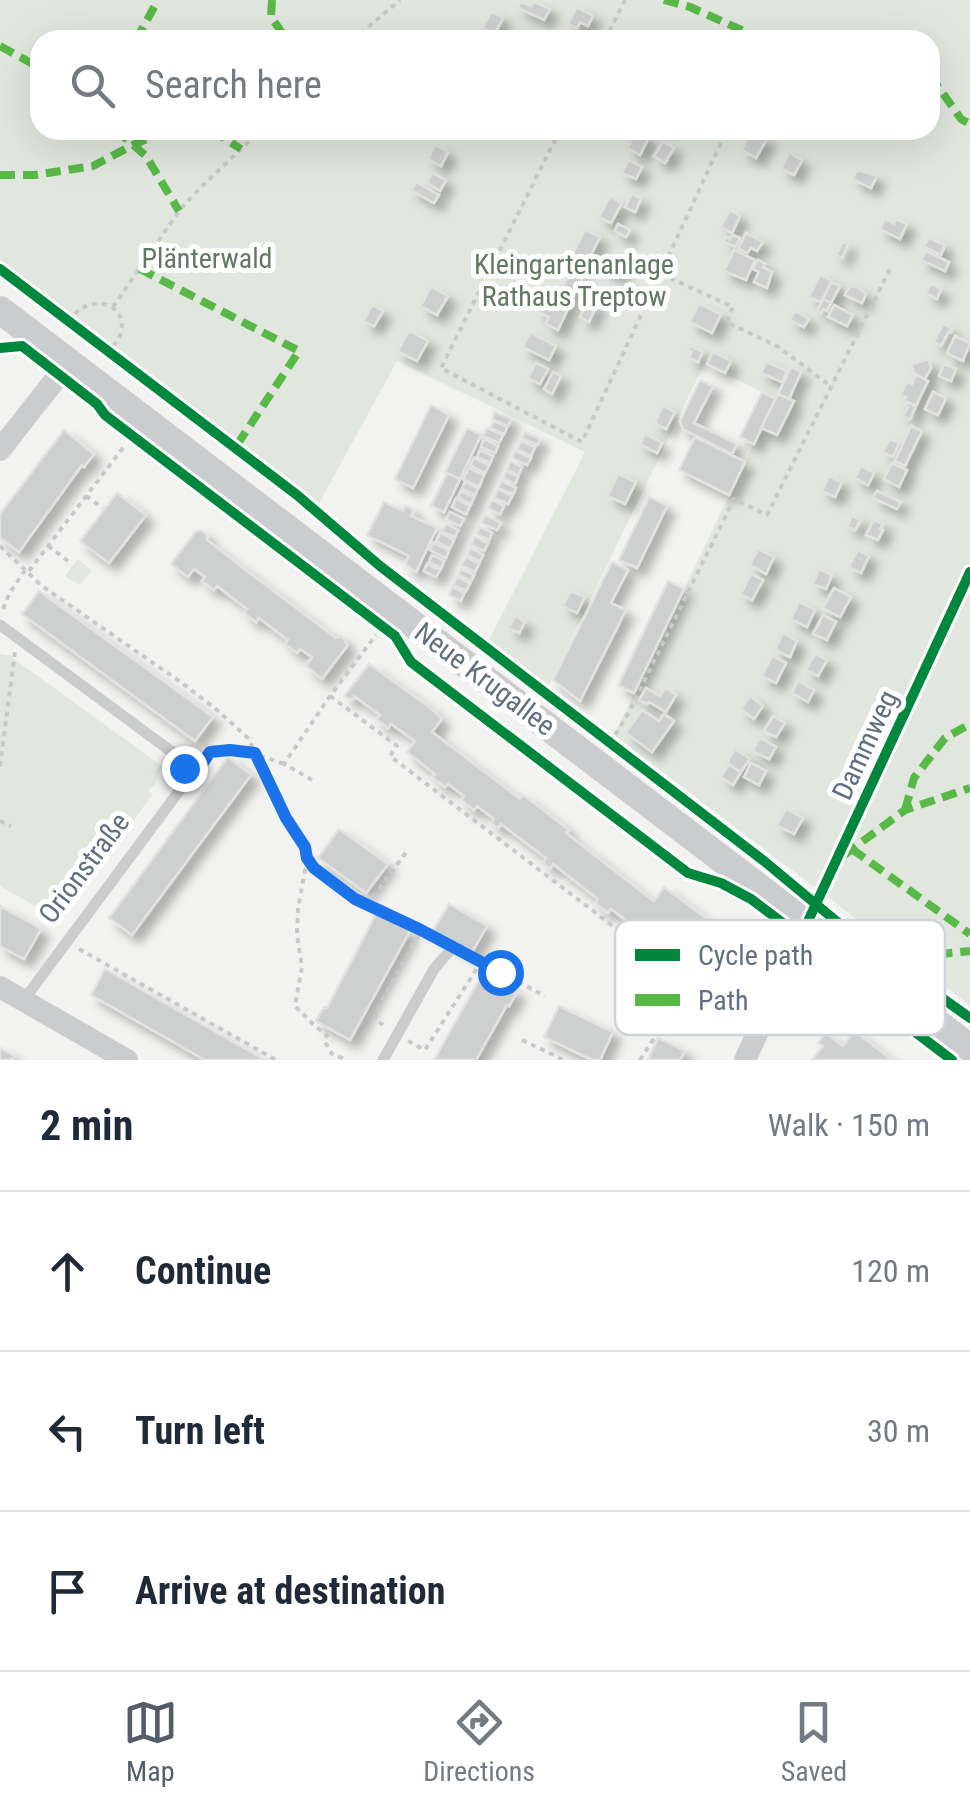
<!DOCTYPE html>
<meta charset="utf-8">
<style>
body{margin:0;font-family:"Roboto Condensed",sans-serif;background:#f2f2f3;color:#1f2937}
.stop{position:absolute;width:30px;height:30px;margin:-22px;border:8px solid #1a73e8;border-radius:50%;background:#fff}
.stop.end{background:#1a73e8;border-color:#fff;box-shadow:0 2px 10px #0008}
.list{margin:0;padding:0;list-style:none}
h2{display:flex;justify-content:space-between;align-items:center;height:130px;margin:0;padding:0 40px;font-size:42px}
h2 small{font-size:32px;font-weight:400;color:#747a83}
.list li{display:grid;grid-template-columns:65px 1fr auto;gap:30px;align-items:center;box-sizing:border-box;height:160px;padding:0 40px;border-top:2px solid #e0e1e3}
.list b{display:block;font-size:38px;white-space:nowrap}
.list em{font-size:32px;font-style:normal;color:#747a83}
.icon{flex:none;width:55px;height:55px;fill:none;stroke:currentColor;stroke-width:2;stroke-linecap:round;stroke-linejoin:round}
.map{position:relative;flex:none;width:970px;height:1060px;overflow:hidden}
.search{position:absolute;background:#fff;box-shadow:0 10px 40px #0002;left:30px;right:30px;top:30px;height:110px;display:flex;align-items:center;gap:25px;box-sizing:border-box;padding:0 35px;border-radius:30px;color:#747a83;font-size:38px}
.sheet{height:610px;background:#fff}
nav{display:flex;justify-content:space-around;align-items:center;box-sizing:border-box;height:140px;border-top:2px solid #e0e1e3;background:#fff;font-size:28px;color:#747a83}
nav a{display:grid;justify-items:center;gap:5px}
nav .on{color:#535d6a}
.map>svg:first-child{display:block}
</style>
<div class="map">
<svg width="970" height="1060" viewBox="0 0 970 1060">
<defs>
<filter id="shadow"><feDropShadow dx="8" dy="8" stdDeviation="5" flood-color="#0004"/></filter>
</defs>
<rect width="100%" height="100%" fill="#f2f3f0"/>
<path fill="#e1e6de" fill-rule="evenodd" d="M 0,0 L 970,0 L 970,1005 L 614,735 L 776,398 L 704,365 L 549,685 L 489,640 L 585,452 L 397,361 L 318,505 L 0,260 ZM 40,40 L 930,40 L 930,130 L 40,130 Z
M 78,559 L 92,571 L 79,585 L 66,577 L 66,574 Z
M 0,654 L 13,656 L 14,659 L 162,766 L 155,784 L 148,791 L 152,795 L 60,920 L 0,886 Z"/>
<path fill="#ced0d0" stroke="#e2e2e0" stroke-width="2.5" filter="url(#shadow)" d="M 521,2 L 531,6 L 534,2 L 550,9 L 544,20 L 518,8 Z
M 577,7 L 593,16 L 588,26 L 580,22 L 577,28 L 568,24 Z
M 491,12 L 503,18 L 495,34 L 483,28 Z
M 636,131 L 649,137 L 640,155 L 628,148 Z
M 752,131 L 767,139 L 756,158 L 742,150 Z
M 663,142 L 674,148 L 665,163 L 654,156 Z
M 435,145 L 448,152 L 441,166 L 428,159 Z
M 789,153 L 802,160 L 794,175 L 781,169 Z
M 628,160 L 642,167 L 636,179 L 622,173 Z
M 857,170 L 877,176 L 871,188 L 853,179 Z
M 432,173 L 446,180 L 440,191 L 427,183 Z
M 416,182 L 439,195 L 434,203 L 411,190 Z
M 632,194 L 641,199 L 635,212 L 625,207 Z
M 610,197 L 622,203 L 611,223 L 599,217 Z
M 730,210 L 740,216 L 732,233 L 721,227 Z
M 885,219 L 894,224 L 896,219 L 907,224 L 900,239 L 880,229 Z
M 618,224 L 630,230 L 626,237 L 615,231 Z
M 585,230 L 600,237 L 586,265 L 571,257 Z
M 746,233 L 763,242 L 757,251 L 751,248 L 747,253 L 738,249 Z
M 732,235 L 740,238 L 735,247 L 724,241 L 726,237 L 730,239 Z
M 929,238 L 945,245 L 941,255 L 924,247 Z
M 843,242 L 848,244 L 842,258 L 836,255 Z
M 734,250 L 755,260 L 746,280 L 724,271 Z
M 926,251 L 949,262 L 945,271 L 921,260 Z
M 609,255 L 625,263 L 618,276 L 602,268 Z
M 758,260 L 765,264 L 763,267 L 772,272 L 767,288 L 754,282 L 759,272 L 753,269 Z
M 571,271 L 583,277 L 572,298 L 560,292 Z
M 820,275 L 832,281 L 821,302 L 809,297 Z
M 831,282 L 840,286 L 831,303 L 823,299 Z
M 931,284 L 941,289 L 937,299 L 926,293 Z
M 854,285 L 866,294 L 862,303 L 845,295 L 850,286 L 853,287 Z
M 431,287 L 448,296 L 437,315 L 421,306 Z
M 548,292 L 571,302 L 558,330 L 546,324 L 549,317 L 538,312 Z
M 823,299 L 831,303 L 827,311 L 823,309 L 821,313 L 817,312 Z
M 589,300 L 597,304 L 589,322 L 580,317 Z
M 699,304 L 721,314 L 712,333 L 690,322 Z
M 372,305 L 383,311 L 374,326 L 364,321 Z
M 834,305 L 853,315 L 847,326 L 828,317 Z
M 795,311 L 809,319 L 804,327 L 790,320 Z
M 943,324 L 952,329 L 951,332 L 949,331 L 941,346 L 934,342 Z
M 409,331 L 428,341 L 417,361 L 398,351 Z
M 530,333 L 556,346 L 549,360 L 523,347 Z
M 955,336 L 970,343 L 963,361 L 947,353 Z
M 690,346 L 703,352 L 698,362 L 689,358 L 692,351 L 688,350 Z
M 713,352 L 731,361 L 725,373 L 707,364 Z
M 928,359 L 931,368 L 925,379 L 914,373 L 911,365 Z
M 766,362 L 787,371 L 782,382 L 761,373 Z
M 536,363 L 548,369 L 540,384 L 528,378 Z
M 944,364 L 956,369 L 951,381 L 939,376 Z
M 791,367 L 801,372 L 789,399 L 778,394 Z
M 553,372 L 561,376 L 552,394 L 544,389 Z
M 916,375 L 928,381 L 916,406 L 904,400 L 906,397 L 901,395 L 907,382 L 912,384 Z
M 700,380 L 713,386 L 694,423 L 737,444 L 732,454 L 683,429 L 680,421 Z
M 762,392 L 775,399 L 754,444 L 740,437 Z
M 933,392 L 946,398 L 938,415 L 925,409 Z
M 778,394 L 794,401 L 777,435 L 761,428 Z
M 907,402 L 916,406 L 910,419 L 903,416 L 908,407 L 905,406 Z
M 431,405 L 449,415 L 413,488 L 395,479 Z
M 663,406 L 675,412 L 666,429 L 655,423 Z
M 495,412 L 511,419 L 508,426 L 492,419 Z
M 494,421 L 507,427 L 504,434 L 490,428 Z
M 911,426 L 922,431 L 905,466 L 895,461 Z
M 467,428 L 481,435 L 460,479 L 445,472 Z
M 487,428 L 503,435 L 499,443 L 483,436 Z
M 64,430 L 94,454 L 84,467 L 82,465 L 19,552 L 0,538 L 0,514 Z
M 525,432 L 540,439 L 537,445 L 522,438 Z
M 645,434 L 662,443 L 657,453 L 640,444 Z
M 695,437 L 745,462 L 729,495 L 679,470 Z
M 484,439 L 498,446 L 495,453 L 481,447 Z
M 890,439 L 899,443 L 893,457 L 883,452 Z
M 521,441 L 535,447 L 531,456 L 517,449 Z
M 480,450 L 493,456 L 490,463 L 477,457 Z
M 515,451 L 531,458 L 527,465 L 512,458 Z
M 474,458 L 489,465 L 485,473 L 470,465 Z
M 510,461 L 522,467 L 518,475 L 507,470 Z
M 892,463 L 907,470 L 899,487 L 884,479 Z
M 861,466 L 874,473 L 868,485 L 855,478 Z
M 469,468 L 484,475 L 479,487 L 463,479 Z
M 506,471 L 518,477 L 515,484 L 503,478 Z
M 447,473 L 460,479 L 444,512 L 431,506 Z
M 618,474 L 636,482 L 625,504 L 608,496 Z
M 829,476 L 842,482 L 835,497 L 822,491 Z
M 502,481 L 516,488 L 513,494 L 498,488 Z
M 465,482 L 478,488 L 475,495 L 462,489 Z
M 498,489 L 512,496 L 508,504 L 494,498 Z
M 461,491 L 474,497 L 471,504 L 458,497 Z
M 877,491 L 901,502 L 897,509 L 873,498 Z
M 117,493 L 146,515 L 109,563 L 80,541 Z
M 649,497 L 667,506 L 637,568 L 619,560 Z
M 456,499 L 470,506 L 466,514 L 452,507 Z
M 492,500 L 504,506 L 500,514 L 488,508 Z
M 384,502 L 403,511 L 406,506 L 414,510 L 411,516 L 437,528 L 416,572 L 405,564 L 409,556 L 367,535 Z
M 450,512 L 464,519 L 460,526 L 446,519 Z
M 485,515 L 501,523 L 497,530 L 481,523 Z
M 852,516 L 861,520 L 855,530 L 847,527 Z
M 874,520 L 883,524 L 880,529 L 883,530 L 878,540 L 866,535 Z
M 446,524 L 458,530 L 455,537 L 442,532 Z
M 480,527 L 492,533 L 489,540 L 477,534 Z
M 196,531 L 202,531 L 207,535 L 207,540 L 247,571 L 336,638 L 341,636 L 345,640 L 347,646 L 322,679 L 306,666 L 312,657 L 300,649 L 297,653 L 285,644 L 288,640 L 259,618 L 256,622 L 244,613 L 247,609 L 217,586 L 214,590 L 202,581 L 205,577 L 194,569 L 188,577 L 171,564 Z
M 440,533 L 454,540 L 450,548 L 436,541 Z
M 475,537 L 488,543 L 484,551 L 471,545 Z
M 433,543 L 449,550 L 446,558 L 430,550 Z
M 470,548 L 483,555 L 480,561 L 467,555 Z
M 758,549 L 774,557 L 766,574 L 750,565 Z
M 858,550 L 869,556 L 861,573 L 849,567 Z
M 432,555 L 444,561 L 441,568 L 429,562 Z
M 466,557 L 479,564 L 475,572 L 461,565 Z
M 612,562 L 628,570 L 611,603 L 626,610 L 580,701 L 553,680 Z
M 427,564 L 440,570 L 436,577 L 424,571 Z
M 461,569 L 474,575 L 471,581 L 458,575 Z
M 819,569 L 832,575 L 826,589 L 813,584 Z
M 751,574 L 763,580 L 752,600 L 741,594 Z
M 457,577 L 470,583 L 466,591 L 453,585 Z
M 668,581 L 684,589 L 634,693 L 619,686 L 621,679 Z
M 452,587 L 464,593 L 461,601 L 449,595 Z
M 834,588 L 851,597 L 840,617 L 823,608 Z
M 39,591 L 213,717 L 195,741 L 22,614 Z
M 571,591 L 585,597 L 577,613 L 563,606 Z
M 799,602 L 815,610 L 807,627 L 791,619 Z
M 823,615 L 836,622 L 827,640 L 813,634 Z
M 515,616 L 525,622 L 519,633 L 509,628 Z
M 783,633 L 797,641 L 790,657 L 775,650 Z
M 815,654 L 827,660 L 818,676 L 806,670 Z
M 772,656 L 786,663 L 776,683 L 762,676 Z
M 369,664 L 428,706 L 442,719 L 432,732 L 520,799 L 523,795 L 543,810 L 569,830 L 566,833 L 643,893 L 654,901 L 664,887 L 722,930 L 737,943 L 711,976 L 705,971 L 708,966 L 683,947 L 680,951 L 669,943 L 672,939 L 648,921 L 640,931 L 611,909 L 608,913 L 595,903 L 598,899 L 553,864 L 550,868 L 543,863 L 546,858 L 501,824 L 498,828 L 491,823 L 494,819 L 477,806 L 474,810 L 461,800 L 464,796 L 448,784 L 445,787 L 432,777 L 435,774 L 407,752 L 415,741 L 391,724 L 388,728 L 376,719 L 380,715 L 354,696 L 351,700 L 344,696 Z
M 798,681 L 814,690 L 808,702 L 792,693 Z
M 646,688 L 660,696 L 665,688 L 676,695 L 666,712 L 649,702 L 647,704 L 639,700 Z
M 750,696 L 763,706 L 754,719 L 741,709 Z
M 642,710 L 659,721 L 664,714 L 674,721 L 652,752 L 626,733 Z
M 773,716 L 785,723 L 776,737 L 764,731 Z
M 760,738 L 776,747 L 769,759 L 753,751 Z
M 735,749 L 750,759 L 741,772 L 727,763 Z
M 228,757 L 251,775 L 132,935 L 109,918 Z
M 751,763 L 766,771 L 759,785 L 744,777 Z
M 729,764 L 741,772 L 733,785 L 721,777 Z
M 786,809 L 803,818 L 794,834 L 777,825 Z
M 339,829 L 388,864 L 366,893 L 318,858 Z
M 449,904 L 487,926 L 471,954 L 432,932 Z
M 0,906 L 41,929 L 24,959 L 0,946 Z
M 377,912 L 410,931 L 350,1040 L 316,1021 L 324,1007 L 327,1008 Z
M 105,969 L 265,1060 L 205,1060 L 91,995 Z
M 483,973 L 517,992 L 509,1006 L 507,1005 L 476,1060 L 434,1060 Z
M 559,1006 L 613,1032 L 600,1060 L 592,1060 L 544,1037 Z
M 854,1031 L 892,1060 L 812,1060 L 823,1046 L 818,1043 L 826,1033 L 843,1046 Z
M 658,1038 L 685,1051 L 680,1060 L 648,1060 Z
M 0,1048 L 14,1056 L 11,1060 L 0,1060 Z"/>
<g fill="none" stroke-linecap="round" stroke-linejoin="round">
<path stroke="#c9c9ca" stroke-width="4" stroke-dasharray="5 5" stroke-linecap="butt" d="M 353,40 L 400,0
M 605,40 L 625,0
M 560,130 L 441,368 L 582,442 L 727,130
M 661,274 L 733,307 L 726,322 L 777,346 L 832,387
M 113,307 L 179,211 L 199,189 L 261,130
M 69,322 C 86,290 134,303 119,338 C 116,343 112,347 109,352
M 86,496 L 103,508
M 0,546 L 42,586 L 182,683 L 217,710 L 248,738 L 286,818 L 305,847 L 307,859 L 315,868 L 355,899 L 439,940
M 48,546 L 72,564
M 29,571 L 126,444
M 3,609 L 9,594 L 25,570
M 330,696 L 397,746 L 390,756 L 639,946 L 646,937 L 692,973 L 697,967 L 719,984 L 745,995
M 610,743 L 628,714 L 734,499 L 767,515 L 891,267
M 0,766 L 15,652
M 198,767 L 209,752 C 237,749 258,754 284,764
M 312,780 L 284,764 L 330,696 L 376,635
M 0,821 L 11,826
M 307,859 L 298,909 L 297,935 L 302,967 L 295,1006 L 315,1026 L 327,1035 L 325,1042 L 332,1054 L 347,1060
M 367,905 L 407,851
M 79,949 L 276,1060
M 465,954 L 545,996
M 383,1025 L 375,1019 L 376,1012 L 421,930
M 522,1040 L 564,1060
M 408,1041 L 425,1050 L 481,962
M 640,1060 L 660,1029"/>
<path stroke="#cbcccd" stroke-width="11" d="M 0,625 L 172,752 C 183,764 186,771 182,787 L 23,1001
M 808,922 L 970,572
M 383,1060 L 434,969 L 453,947"/>
<path stroke="#cbcccd" stroke-width="22" d="M 0,450 L 69,362
M 0,987 L 127,1060
M 745,1060 L 807,924"/>
<path stroke="#cbcccd" stroke-width="28" d="M 0,310 L 970,1048"/>
<path stroke="#58b947" stroke-width="8" stroke-dasharray="15 8" stroke-linecap="butt" d="M 272,0 L 271,17 L 287,40
M 664,0 L 690,7 L 764,40
M 136,40 L 158,0
M 0,46 L 40,68
M 930,75 L 961,119 L 970,124
M 116,130 L 146,156 L 179,211
M 212,130 L 241,149
M 0,175 L 35,175 L 93,166 L 133,145 L 167,130
M 140,269 L 299,351 L 235,448
M 905,810 L 914,778 L 945,738 L 970,724
M 852,849 L 970,934
M 844,855 L 905,810 L 970,788
M 894,965 L 903,958 L 970,951"/>
<defs>
<path id="cycleway" d="M 0,269 L 297,495 L 380,566 L 764,861 L 847,930 L 970,1018
M 0,348 L 22,346 L 97,404 L 105,415 L 395,636 L 411,662 L 688,873 L 721,883 L 751,899 L 845,970 L 857,988 L 952,1060
M 809,919 L 970,572"/>
</defs>
<use href="#cycleway" stroke="#fff" stroke-width="16"/>
<use href="#cycleway" stroke="#00873e" stroke-width="10"/>
</g>
<g fill="none" stroke-linecap="round" stroke-linejoin="round">
<path stroke="#1a73e8" stroke-width="12" d="M 184,768 L 200,767 L 210,752 L 230,750 L 255,753 L 286,818 L 305,847 L 307,858 L 314,868 L 355,899 L 421,930 L 500,972"/>
</g>
<g text-anchor="middle" dominant-baseline="central" stroke-width="10" stroke-linejoin="round" paint-order="stroke">
<g font-size="28" fill="#617960" stroke="#fff">
<text x="207" y="258">Plänterwald</text>
<text x="574" y="264">Kleingartenanlage<tspan x="574" dy="32">Rathaus Treptow</tspan></text>
</g>
<g font-size="28" fill="#606f83" stroke="#fff">
<text transform="translate(485 679) rotate(37)">Neue Krugallee</text>
<text transform="translate(865 745) rotate(-65)">Dammweg</text>
<text transform="translate(84 868) rotate(-53)">Orionstraße</text>
</g>
</g>
<rect x="615" y="920" width="330" height="115" rx="15" fill="#fff" stroke="#cfd4da" stroke-width="2.5"/>
<rect x="635" y="949" width="45" height="12" fill="#00873e"/>
<rect x="635" y="994" width="45" height="12" fill="#58b947"/>
<g font-size="28" fill="#606f83">
<text x="698" y="965">Cycle path</text>
<text x="698" y="1010">Path</text>
</g>
</svg>
<div class="stop" style="left:500px;top:972px"></div>
<div class="stop end" style="left:184px;top:768px"></div>
<div class="search"><svg class="icon" aria-label="search" viewBox="0 0 24 24"><circle cx="10" cy="10" r="6"/><path d="M15 15l6 6"/></svg>Search here</div>
</div>
<section class="sheet">
<h2>2 min<small>Walk · 150 m</small></h2>
<ul class="list">
<li><svg class="icon" aria-label="ahead" viewBox="0 0 24 24"><path d="M12 20V5M6 11l6-6 6 6"/></svg><div><b>Continue</b></div><em>120 m</em></li>
<li><svg class="icon" aria-label="left" viewBox="0 0 24 24"><path d="M17 20v-9H6M10 6l-5 5 5 5"/></svg><div><b>Turn left</b></div><em>30 m</em></li>
<li><svg class="icon" aria-label="arrive" viewBox="0 0 24 24"><path d="M6 21V4h12l-3 4 3 4H6"/></svg><div><b>Arrive at destination</b></div></li>
</ul>
</section>
<nav>
<a class="on"><svg class="icon" aria-label="map" viewBox="0 0 24 24"><path d="M3 6l6-2 6 2 6-2v14l-6 2-6-2-6 2zM9 4v14M15 6v14"/></svg>Map</a>
<a><svg class="icon" aria-label="directions" viewBox="0 0 24 24"><path d="M12 3l9 9-9 9-9-9zM9 14v-3h6M13 9l2 2-2 2"/></svg>Directions</a>
<a><svg class="icon" aria-label="saved" viewBox="0 0 24 24"><path d="M7 4h10v16l-5-4-5 4z"/></svg>Saved</a>
</nav>
